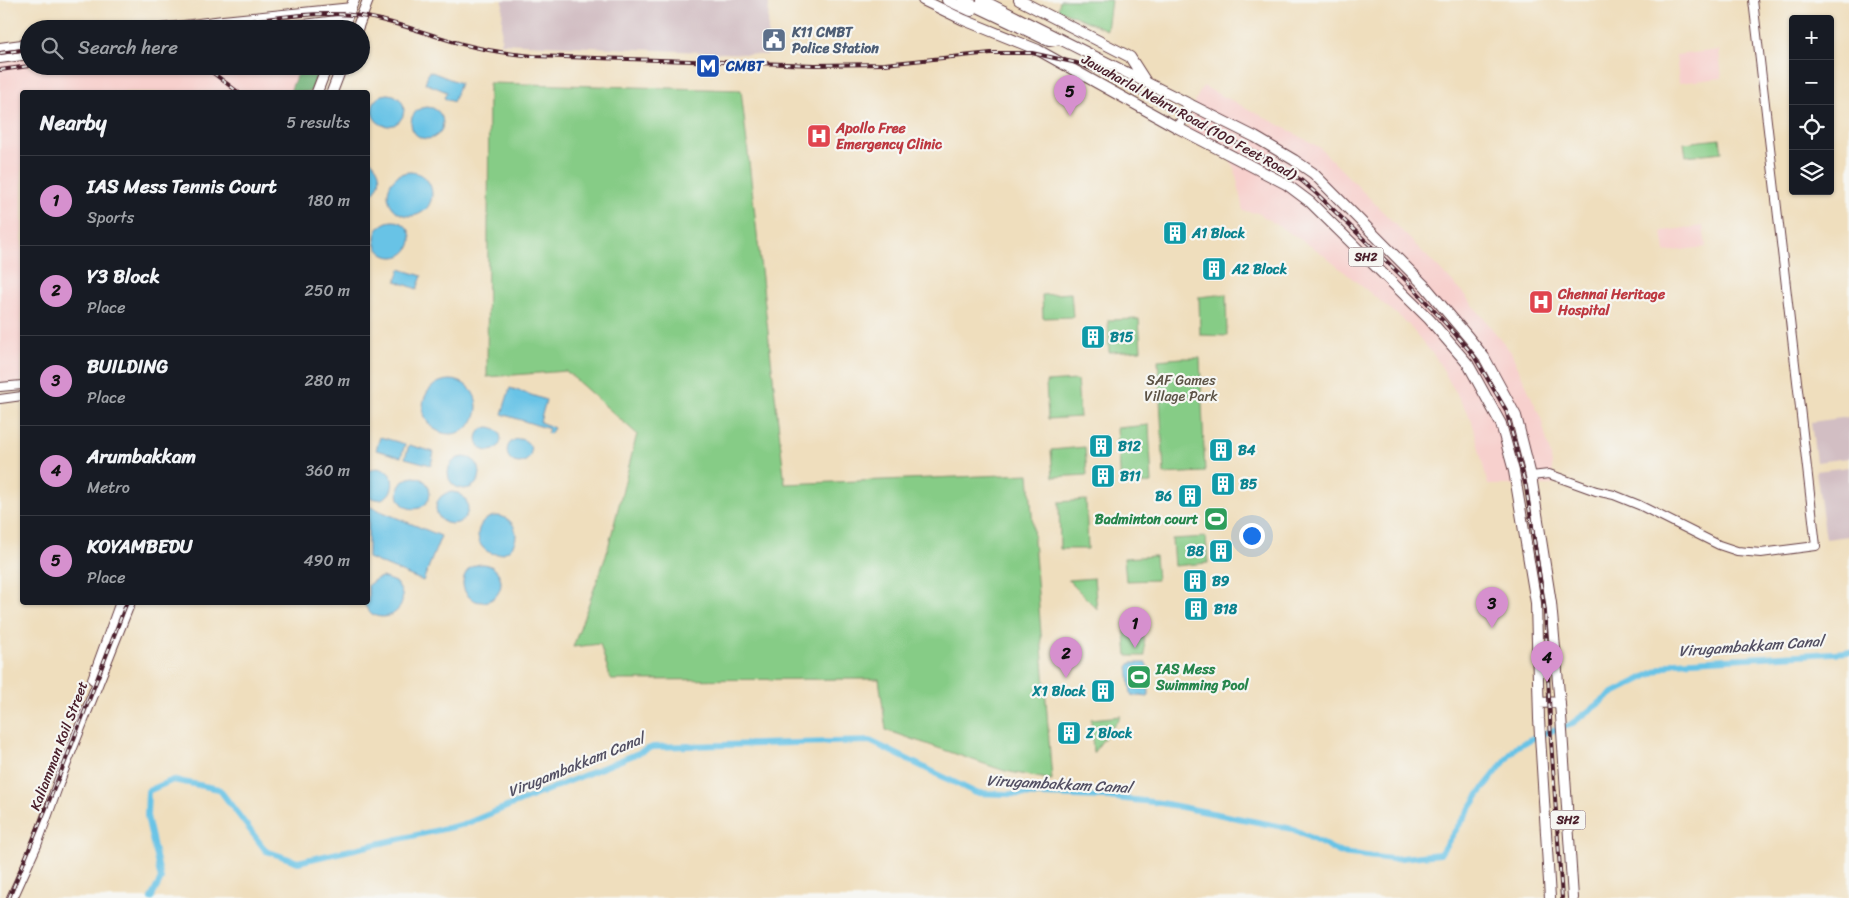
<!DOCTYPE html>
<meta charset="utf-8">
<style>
body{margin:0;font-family:Sriracha,sans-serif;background:#242831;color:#f1f3f6}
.controls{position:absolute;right:15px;top:15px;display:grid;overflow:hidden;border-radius:5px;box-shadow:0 1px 4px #0004}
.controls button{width:45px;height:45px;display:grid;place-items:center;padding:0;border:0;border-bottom:1px solid #363941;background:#171b24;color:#f1f3f6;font:25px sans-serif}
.you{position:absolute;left:1251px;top:535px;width:18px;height:18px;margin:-12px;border:4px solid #fff;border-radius:50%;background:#1a73e8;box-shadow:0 0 0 8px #1a73e833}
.badge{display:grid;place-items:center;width:32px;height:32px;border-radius:50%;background:#d690ce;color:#111;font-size:16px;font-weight:700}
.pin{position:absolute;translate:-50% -41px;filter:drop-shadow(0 1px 2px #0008)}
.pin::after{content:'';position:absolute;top:26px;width:18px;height:15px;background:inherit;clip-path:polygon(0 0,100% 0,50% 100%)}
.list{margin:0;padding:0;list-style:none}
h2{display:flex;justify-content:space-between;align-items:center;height:65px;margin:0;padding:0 20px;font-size:21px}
h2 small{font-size:16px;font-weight:400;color:#9ea1a6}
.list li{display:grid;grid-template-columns:32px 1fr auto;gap:15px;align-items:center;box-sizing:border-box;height:90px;padding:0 20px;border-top:1px solid #363941}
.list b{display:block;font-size:19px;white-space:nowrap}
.list p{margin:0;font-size:16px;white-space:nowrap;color:#9ea1a6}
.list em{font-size:16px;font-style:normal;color:#9ea1a6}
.icon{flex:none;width:28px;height:28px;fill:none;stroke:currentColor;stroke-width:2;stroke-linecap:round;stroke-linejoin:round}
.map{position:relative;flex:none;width:1849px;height:898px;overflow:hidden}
.search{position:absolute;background:#171b24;box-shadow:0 1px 4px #0004;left:20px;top:20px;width:350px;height:55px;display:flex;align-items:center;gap:12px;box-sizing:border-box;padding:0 18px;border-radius:28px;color:#9ea1a6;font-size:19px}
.panel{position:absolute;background:#171b24;box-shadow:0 1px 4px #0004;left:20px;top:90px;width:350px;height:515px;border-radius:5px}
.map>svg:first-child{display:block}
</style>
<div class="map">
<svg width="1849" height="898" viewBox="0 0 1849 898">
<rect width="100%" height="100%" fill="#f6f6f2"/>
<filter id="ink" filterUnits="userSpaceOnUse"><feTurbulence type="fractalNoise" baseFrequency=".02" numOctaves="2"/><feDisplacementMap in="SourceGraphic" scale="10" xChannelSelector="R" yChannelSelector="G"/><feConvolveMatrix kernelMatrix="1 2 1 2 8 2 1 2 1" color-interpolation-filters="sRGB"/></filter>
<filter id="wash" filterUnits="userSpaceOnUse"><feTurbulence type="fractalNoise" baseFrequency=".0096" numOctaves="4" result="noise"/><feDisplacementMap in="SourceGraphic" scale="20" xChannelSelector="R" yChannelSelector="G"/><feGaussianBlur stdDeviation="1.12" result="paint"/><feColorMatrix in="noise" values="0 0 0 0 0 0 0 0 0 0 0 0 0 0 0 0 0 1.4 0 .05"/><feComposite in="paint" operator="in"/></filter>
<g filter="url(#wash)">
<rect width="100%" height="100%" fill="#efdebd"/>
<path fill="#f7d0cd" d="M 1719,50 L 1722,78 L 1679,83 L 1676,55 Z
M 29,58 L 29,66 L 323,66 L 313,92 L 22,92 L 22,382 L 0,385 L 0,62 Z
M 1203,86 L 1274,122 L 1319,147 L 1463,293 L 1511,352 L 1541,418 L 1551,457 L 1554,485 L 1488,485 L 1472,421 L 1436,358 L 1406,322 L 1317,250 L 1258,213 L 1243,211 L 1235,170 L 1230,159 L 1185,134 L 1195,101 Z
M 1703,226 L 1706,247 L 1665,252 L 1662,231 Z"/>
<path fill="#d2bec3" d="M 503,0 L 769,0 L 767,55 L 501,43 Z
M 1849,417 L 1849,458 L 1816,462 L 1811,422 Z
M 1849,467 L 1849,536 L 1826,539 L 1816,471 Z"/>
<path fill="#86cc86" stroke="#687658" d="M 1060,0 L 1111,0 L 1107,30 L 1058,9 Z
M 489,83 L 741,90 L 785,484 L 1029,474 L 1052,780 L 1005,771 L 886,730 L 879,679 L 611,680 L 600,644 L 573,647 L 606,556 L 637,434 L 566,371 L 487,377 Z
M 1720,139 L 1722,152 L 1686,156 L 1684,143 Z
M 1071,293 L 1073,317 L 1043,318 L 1042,295 Z
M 1226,294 L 1227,336 L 1200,335 L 1199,297 Z
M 1139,319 L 1141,350 L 1109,352 L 1108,320 Z
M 1181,358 L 1200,358 L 1205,472 L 1164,474 L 1158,360 Z
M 1077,380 L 1080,417 L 1048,419 L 1046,382 Z
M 1149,425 L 1152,483 L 1121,485 L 1117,428 Z
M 1085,447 L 1087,475 L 1053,477 L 1051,450 Z
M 1086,500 L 1088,549 L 1060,549 L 1059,502 Z
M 1206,537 L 1208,563 L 1174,566 L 1172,539 Z
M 1155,556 L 1157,580 L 1126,581 L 1124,558 Z
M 1094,578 L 1097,609 L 1068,580 Z
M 1124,623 L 1143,623 L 1145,656 L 1127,656 Z
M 1121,716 L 1093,753 L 1091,719 Z"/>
<path fill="#6cb073" stroke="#5b684f" d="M 300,66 L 320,66 L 311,92 L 290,92 Z"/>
<path fill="#68c3e6" stroke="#597188" d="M 429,71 L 460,83 L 453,102 L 444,98 L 447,92 L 425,83 Z
M372 110a16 16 0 1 1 32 0a16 16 0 1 1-32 0Z
M411 123a16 16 0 1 1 32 0a16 16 0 1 1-32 0Z
M 368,158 C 383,169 384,187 368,197 Z
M388 194a22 22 0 1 1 44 0a22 22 0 1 1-44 0Z
M375 239a18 18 0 1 1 36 0a18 18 0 1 1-36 0Z
M 400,269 L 422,276 L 417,289 L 396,281 Z
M423 407a27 27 0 1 1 54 0a27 27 0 1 1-54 0Z
M 510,388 L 546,400 L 540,422 L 554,428 L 550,434 L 547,433 L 549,429 L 502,414 Z
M477 439a12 12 0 1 1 24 0a12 12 0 1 1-24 0Z
M 380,437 L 405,444 L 401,457 L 376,450 Z
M507 451a12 12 0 1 1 24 0a12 12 0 1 1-24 0Z
M 409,445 L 434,452 L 431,465 L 405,458 Z
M448 473a16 16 0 1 1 32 0a16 16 0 1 1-32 0Z
M 376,468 C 405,470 392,511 368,496 L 368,471 Z
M398 493a16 16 0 1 1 32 0a16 16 0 1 1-32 0Z
M436 508a16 16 0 1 1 32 0a16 16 0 1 1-32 0Z
M 368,506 L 441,536 L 423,581 L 368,558 Z
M478 535a19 19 0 1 1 38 0a19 19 0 1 1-38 0Z
M463 583a19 19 0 1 1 38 0a19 19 0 1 1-38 0Z
M 382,577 L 395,582 C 420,609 375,633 364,603 L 368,602 L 368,585 L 376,579 Z
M 1131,663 L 1146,663 L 1148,668 L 1149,695 L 1148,697 L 1131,695 L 1128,667 Z"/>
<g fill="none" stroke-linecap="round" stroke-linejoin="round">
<path stroke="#68c3e6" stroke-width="6" d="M 151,898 L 161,879 L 147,816 L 148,791 L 173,780 L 219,789 L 266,851 L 298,862 L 465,824 L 653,747 L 870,741 L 976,793 L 1107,797 L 1161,803 L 1293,829 L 1341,853 L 1392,859 L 1440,854 L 1482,790 L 1516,747 L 1539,735 L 1570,725 L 1613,693 L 1675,662 L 1849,652"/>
</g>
</g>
<g filter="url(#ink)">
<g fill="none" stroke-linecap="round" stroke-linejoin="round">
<defs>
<path id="minor" d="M 152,29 L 223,20 L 352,7
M 261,29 L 346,19
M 0,47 L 29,43
M 0,59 L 29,55
M 0,387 L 22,385
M 0,399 L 22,396
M 1531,476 L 1549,474 L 1596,491 L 1614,495 L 1639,505 L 1719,545 L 1737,551 L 1761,553 L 1816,546 L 1753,0"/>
<path id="major" d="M 923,0 L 964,20 L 1038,50 L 1178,128 L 1286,184 L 1310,202 L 1429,319 L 1468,364 L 1501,424 L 1514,471 L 1536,603 L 1539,719 L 1550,898
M 947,0 L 971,11
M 963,0 L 1049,41 L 1060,39
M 982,0 L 1255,137 L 1294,160 L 1313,173 L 1425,286 L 1469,338 L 1484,357 L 1516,416 L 1531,476 L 1551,603 L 1561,716 L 1573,898
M 1019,0 L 1130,57 L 1146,82
M 342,29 L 354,0
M 357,29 L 368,0
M 317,92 L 327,66
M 332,92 L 342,66
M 1178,128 L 1190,104
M 93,679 L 121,602
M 1539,703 L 1560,702
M 12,898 L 36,845 L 62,773 L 130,602"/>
</defs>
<use href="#minor" stroke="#633c41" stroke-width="10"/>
<use href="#major" stroke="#633c41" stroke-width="12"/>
<use href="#minor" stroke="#fff" stroke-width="8"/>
<use href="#major" stroke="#fff" stroke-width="10"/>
<defs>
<path id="rail" d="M 196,29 C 249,22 315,8 367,17 C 399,23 430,35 462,44 C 485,50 509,54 533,56 L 815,65 L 885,64 L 991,53 L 1032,53 L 1077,63 L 1098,72 L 1274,162 L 1302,181 L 1317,194 L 1409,283 L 1456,335 L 1474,356 L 1506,410 L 1526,487 L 1545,612 L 1551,740 L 1562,898
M 0,53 L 29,49
M 204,66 L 238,92
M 0,70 L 29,66
M 9,898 L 65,762 L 127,602"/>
</defs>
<use href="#rail" stroke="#4a1f2b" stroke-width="4"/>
<use href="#rail" stroke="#f6f6f2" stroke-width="2" stroke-dasharray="5.5" stroke-linecap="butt"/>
</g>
</g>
<defs>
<symbol id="civic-square" viewBox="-11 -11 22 22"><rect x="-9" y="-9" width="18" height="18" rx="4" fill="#5c6f8a" stroke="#f6f6f2"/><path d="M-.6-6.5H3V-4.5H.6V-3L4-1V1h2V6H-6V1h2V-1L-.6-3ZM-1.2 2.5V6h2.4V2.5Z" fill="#fff"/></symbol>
<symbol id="metro-square" viewBox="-11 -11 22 22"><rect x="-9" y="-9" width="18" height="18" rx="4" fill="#1a4fb4" stroke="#f6f6f2"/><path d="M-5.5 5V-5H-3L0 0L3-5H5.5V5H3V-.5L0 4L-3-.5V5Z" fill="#fff"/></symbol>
<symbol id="hospital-square" viewBox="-11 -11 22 22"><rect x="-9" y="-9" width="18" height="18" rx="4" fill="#e0444e" stroke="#f6f6f2"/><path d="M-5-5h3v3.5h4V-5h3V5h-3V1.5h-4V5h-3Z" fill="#fff"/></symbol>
<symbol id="building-square" viewBox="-11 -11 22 22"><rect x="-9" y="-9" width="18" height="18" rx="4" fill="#0f9aa8" stroke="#f6f6f2"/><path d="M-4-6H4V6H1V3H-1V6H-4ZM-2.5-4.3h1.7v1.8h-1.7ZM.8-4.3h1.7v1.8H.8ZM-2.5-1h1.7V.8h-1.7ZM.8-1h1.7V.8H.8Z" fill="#fff"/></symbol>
<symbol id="stadium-square" viewBox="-11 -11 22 22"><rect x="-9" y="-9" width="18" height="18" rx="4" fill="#2e9e5b" stroke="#f6f6f2"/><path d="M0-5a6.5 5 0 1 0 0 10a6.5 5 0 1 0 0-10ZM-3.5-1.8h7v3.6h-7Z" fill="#fff"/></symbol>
</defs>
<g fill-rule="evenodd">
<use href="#civic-square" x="760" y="26" width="28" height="28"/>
<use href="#metro-square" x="694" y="52" width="28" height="28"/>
<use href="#hospital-square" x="805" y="122" width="28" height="28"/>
<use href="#building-square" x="1161" y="219" width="28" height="28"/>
<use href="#building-square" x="1200" y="255" width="28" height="28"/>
<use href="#hospital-square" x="1527" y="288" width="28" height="28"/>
<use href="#building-square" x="1079" y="323" width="28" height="28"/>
<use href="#building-square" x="1087" y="432" width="28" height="28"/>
<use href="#building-square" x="1207" y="436" width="28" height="28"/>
<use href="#building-square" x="1089" y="462" width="28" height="28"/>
<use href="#building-square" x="1209" y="470" width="28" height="28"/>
<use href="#building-square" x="1176" y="482" width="28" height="28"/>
<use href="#stadium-square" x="1202" y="505" width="28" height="28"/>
<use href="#building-square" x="1207" y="537" width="28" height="28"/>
<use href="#building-square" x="1181" y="567" width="28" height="28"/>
<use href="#building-square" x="1182" y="595" width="28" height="28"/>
<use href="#stadium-square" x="1125" y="663" width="28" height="28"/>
<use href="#building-square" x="1089" y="677" width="28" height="28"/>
<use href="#building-square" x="1055" y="719" width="28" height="28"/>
</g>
<g text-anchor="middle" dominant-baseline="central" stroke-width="4.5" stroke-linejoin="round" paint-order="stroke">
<g fill="#f6f6f2" stroke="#7e6067" stroke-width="1">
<rect x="1348.5" y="247.5" width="35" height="19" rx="4"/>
<rect x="1550.5" y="810.5" width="35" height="19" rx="4"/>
</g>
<g font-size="12" font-weight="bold" fill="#4a1f2b">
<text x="1366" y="257">SH2</text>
<text x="1568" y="820">SH2</text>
</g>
<g font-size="14" font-weight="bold" fill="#4e5e75" stroke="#f6f6f2" text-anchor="start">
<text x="792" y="32">K11 CMBT<tspan x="792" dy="16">Police Station</tspan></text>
</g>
<g font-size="14" font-weight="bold" fill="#164399" stroke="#f6f6f2" text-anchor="start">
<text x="726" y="66">CMBT</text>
</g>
<g font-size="14" fill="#4a1f2b" stroke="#f6f6f2">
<text transform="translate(1189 117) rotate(29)">Jawaharlal Nehru Road (100 Feet Road)</text>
<text transform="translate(59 746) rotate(-69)">Kaliamman Koil Street</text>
</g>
<g font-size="14" font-weight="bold" fill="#be3a42" stroke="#f6f6f2" text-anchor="start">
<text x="836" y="128">Apollo Free<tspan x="836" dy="16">Emergency Clinic</tspan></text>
<text x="1558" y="294">Chennai Heritage<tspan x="1558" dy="16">Hospital</tspan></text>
</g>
<g font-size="14" font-weight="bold" fill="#0d838f" stroke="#f6f6f2" text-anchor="start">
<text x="1192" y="233">A1 Block</text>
<text x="1232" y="269">A2 Block</text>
<text x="1110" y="337">B15</text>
<text x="1118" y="446">B12</text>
<text x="1238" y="450">B4</text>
<text x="1120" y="476">B11</text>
<text x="1240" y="484">B5</text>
<text x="1172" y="496" text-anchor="end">B6</text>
<text x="1204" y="551" text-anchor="end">B8</text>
<text x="1212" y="581">B9</text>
<text x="1214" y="609">B18</text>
<text x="1086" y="691" text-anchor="end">X1 Block</text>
<text x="1086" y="733">Z Block</text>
</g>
<g font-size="14" fill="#5c5346" stroke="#f6f6f2">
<text x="1181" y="380">SAF Games<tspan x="1181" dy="16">Village Park</tspan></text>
</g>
<g font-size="14" font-weight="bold" fill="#27864d" stroke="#f6f6f2" text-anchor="end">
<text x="1198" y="519">Badminton court</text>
<text x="1156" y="669" text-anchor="start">IAS Mess<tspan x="1156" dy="16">Swimming Pool</tspan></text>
</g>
<g font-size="15" font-style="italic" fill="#535063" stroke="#f6f6f2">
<text transform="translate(1751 646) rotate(-4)">Virugambakkam Canal</text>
<text transform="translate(576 765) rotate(-22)">Virugambakkam Canal</text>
<text transform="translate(1059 784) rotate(3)">Virugambakkam Canal</text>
</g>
</g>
</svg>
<div class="controls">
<button>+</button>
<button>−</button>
<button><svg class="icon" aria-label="locate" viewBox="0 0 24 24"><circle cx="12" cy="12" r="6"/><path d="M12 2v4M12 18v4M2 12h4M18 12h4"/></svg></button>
<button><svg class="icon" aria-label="layers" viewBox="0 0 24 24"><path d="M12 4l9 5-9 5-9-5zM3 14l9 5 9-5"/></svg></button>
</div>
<div class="you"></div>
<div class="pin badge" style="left:1135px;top:648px">1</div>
<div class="pin badge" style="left:1066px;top:678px">2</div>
<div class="pin badge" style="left:1492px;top:628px">3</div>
<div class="pin badge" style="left:1547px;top:682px">4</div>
<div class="pin badge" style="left:1070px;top:116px">5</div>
<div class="search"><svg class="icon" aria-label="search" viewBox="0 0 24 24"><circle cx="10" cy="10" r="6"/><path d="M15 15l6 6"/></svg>Search here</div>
<section class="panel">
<h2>Nearby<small>5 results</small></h2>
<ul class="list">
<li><span class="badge">1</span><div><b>IAS Mess Tennis Court</b><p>Sports</p></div><em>180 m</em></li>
<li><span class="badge">2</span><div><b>Y3 Block</b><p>Place</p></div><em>250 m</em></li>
<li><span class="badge">3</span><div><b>BUILDING</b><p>Place</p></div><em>280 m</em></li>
<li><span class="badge">4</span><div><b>Arumbakkam</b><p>Metro</p></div><em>360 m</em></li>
<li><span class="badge">5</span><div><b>KOYAMBEDU</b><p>Place</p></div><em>490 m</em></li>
</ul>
</section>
</div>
